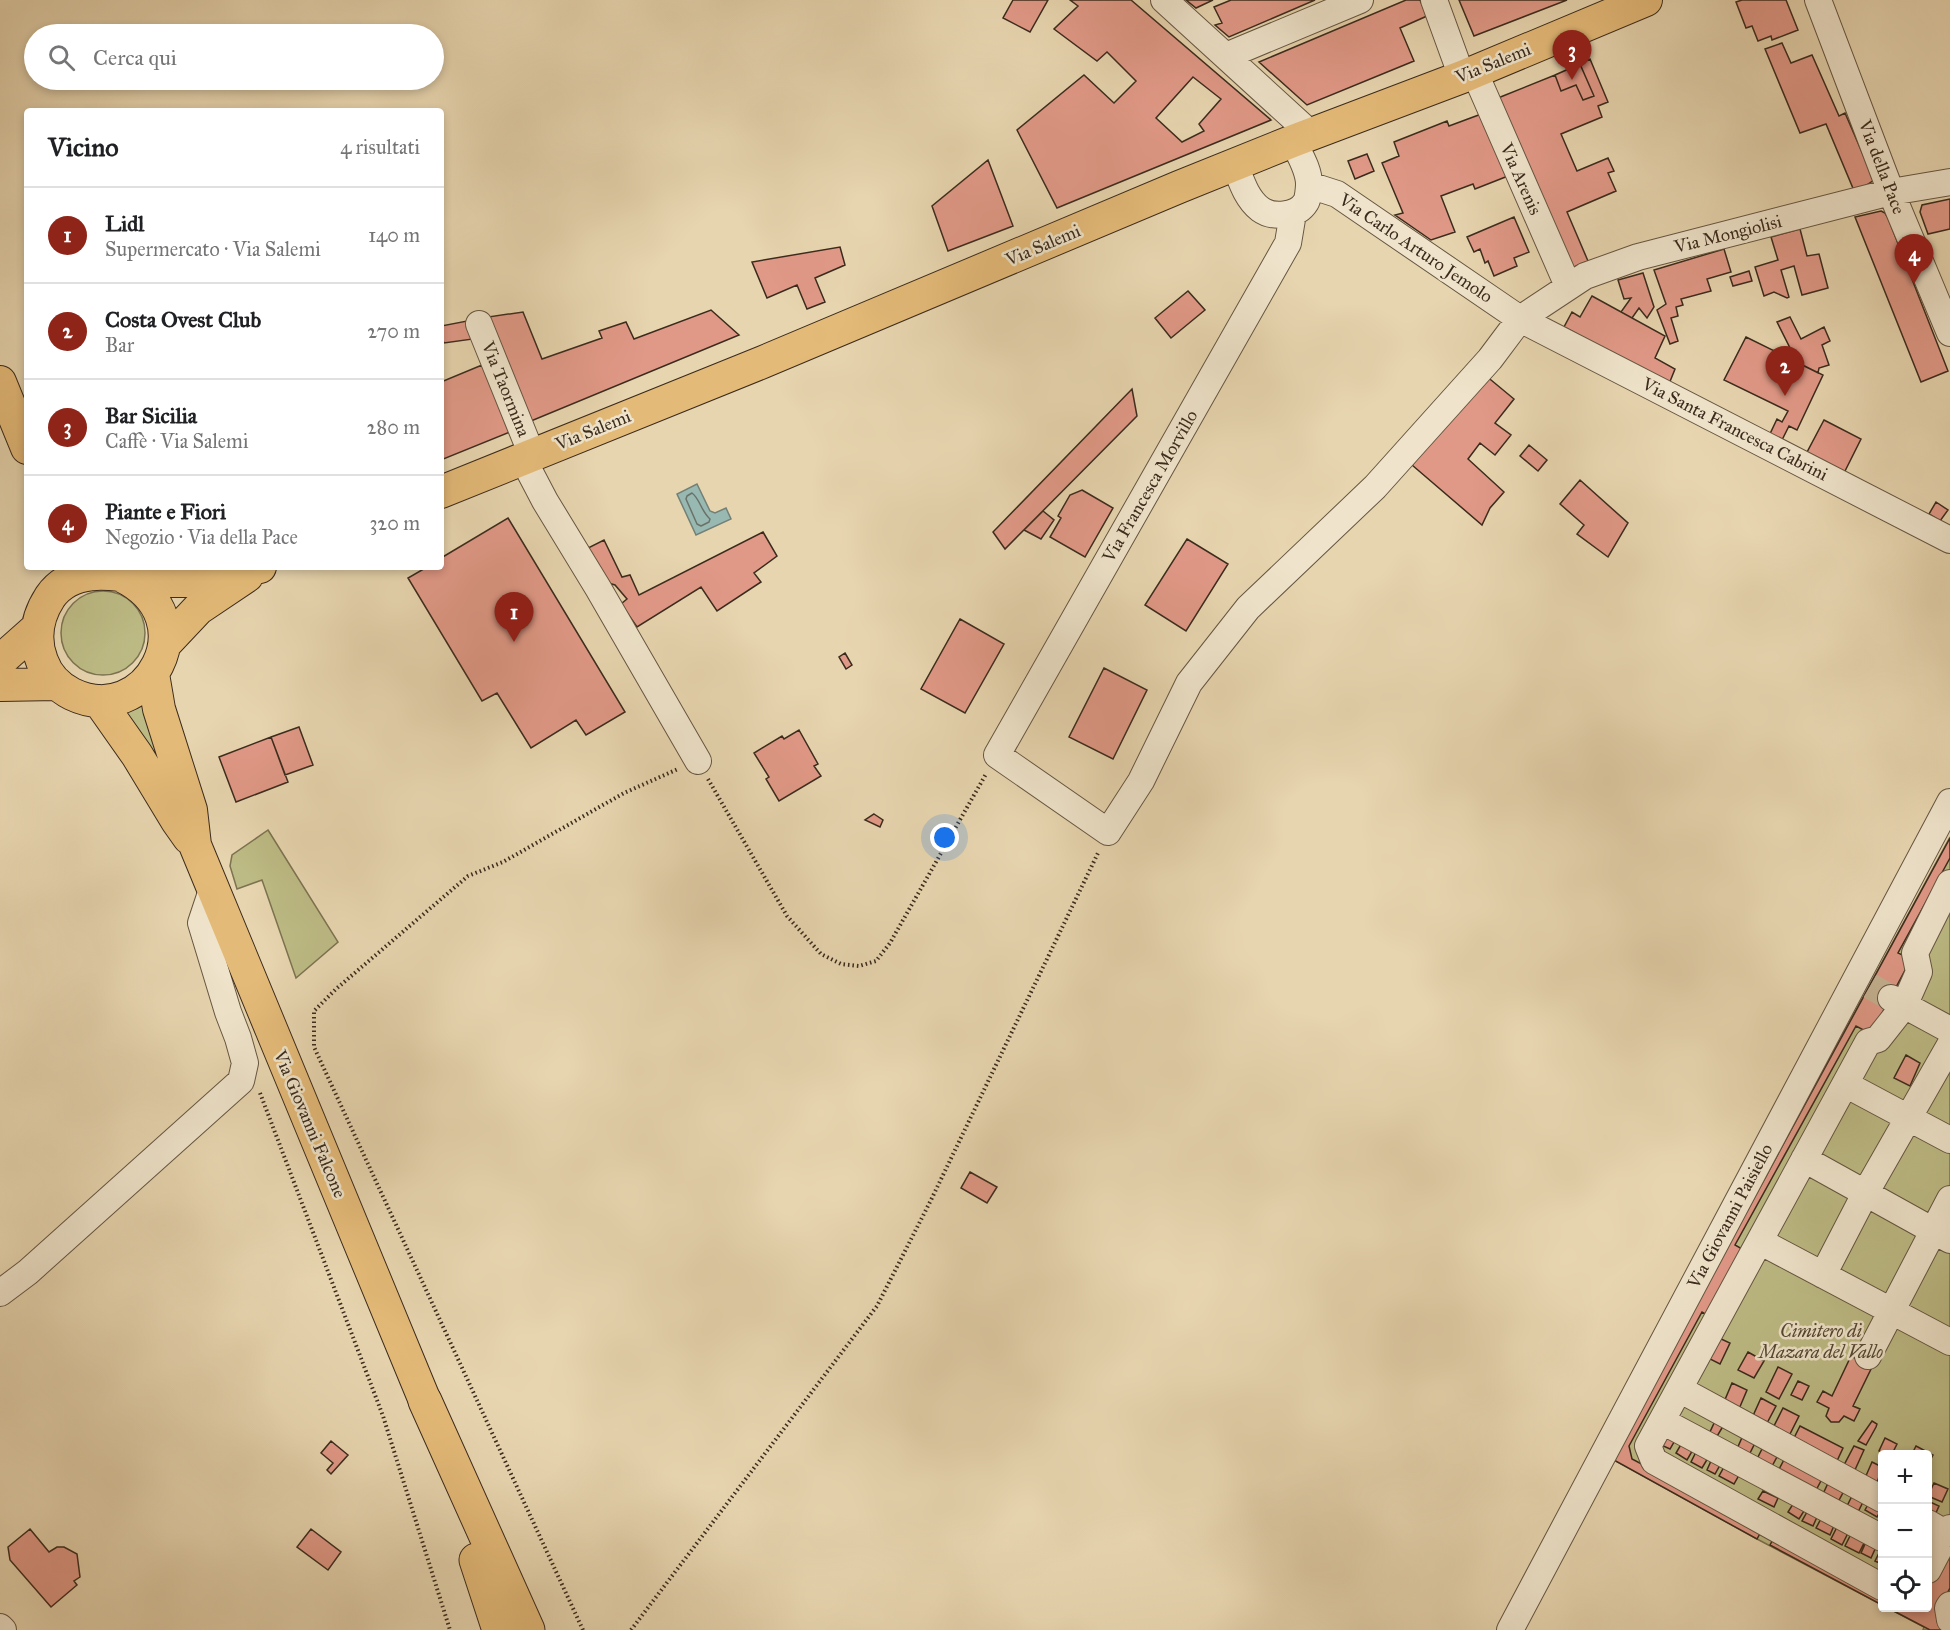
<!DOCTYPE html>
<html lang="it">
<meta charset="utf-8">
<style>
body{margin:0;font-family:"IM FELL Great Primer",serif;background:#f2f2f2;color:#202124}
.controls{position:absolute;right:18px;bottom:18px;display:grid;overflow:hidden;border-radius:6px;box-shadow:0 3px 9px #0003}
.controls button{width:54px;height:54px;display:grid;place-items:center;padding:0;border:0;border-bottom:2px solid #e0e0e0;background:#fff;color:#202124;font:30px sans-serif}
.you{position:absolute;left:945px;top:838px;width:21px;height:21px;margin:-15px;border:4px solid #fff;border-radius:50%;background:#1a73e8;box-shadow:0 0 0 9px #1a73e833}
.badge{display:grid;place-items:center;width:39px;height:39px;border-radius:50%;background:#8f2418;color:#fff;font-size:20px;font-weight:700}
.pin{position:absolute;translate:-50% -50px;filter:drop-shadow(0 2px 3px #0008)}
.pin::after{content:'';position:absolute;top:32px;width:21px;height:18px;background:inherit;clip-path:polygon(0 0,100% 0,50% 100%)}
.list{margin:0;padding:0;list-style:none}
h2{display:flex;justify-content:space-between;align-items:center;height:78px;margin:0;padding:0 24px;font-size:26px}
h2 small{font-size:20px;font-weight:400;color:#757577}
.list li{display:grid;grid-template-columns:39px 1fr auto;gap:18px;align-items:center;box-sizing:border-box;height:96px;padding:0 24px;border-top:2px solid #e0e0e0}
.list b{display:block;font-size:22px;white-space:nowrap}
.list p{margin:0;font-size:20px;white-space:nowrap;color:#757577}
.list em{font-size:20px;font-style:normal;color:#757577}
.icon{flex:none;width:33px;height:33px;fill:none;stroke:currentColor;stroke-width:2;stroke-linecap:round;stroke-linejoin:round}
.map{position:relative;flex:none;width:1950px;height:1630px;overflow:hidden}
.search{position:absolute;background:#fff;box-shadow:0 3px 9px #0003;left:24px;top:24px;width:420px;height:66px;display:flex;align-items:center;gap:15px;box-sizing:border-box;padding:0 21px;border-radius:33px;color:#757577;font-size:22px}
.panel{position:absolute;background:#fff;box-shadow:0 3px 9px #0003;left:24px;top:108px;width:420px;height:462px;border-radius:6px}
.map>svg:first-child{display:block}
</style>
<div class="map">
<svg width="1950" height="1630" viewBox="0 0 1950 1630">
<rect width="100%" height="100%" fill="#e7d5af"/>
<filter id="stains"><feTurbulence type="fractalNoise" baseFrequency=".00333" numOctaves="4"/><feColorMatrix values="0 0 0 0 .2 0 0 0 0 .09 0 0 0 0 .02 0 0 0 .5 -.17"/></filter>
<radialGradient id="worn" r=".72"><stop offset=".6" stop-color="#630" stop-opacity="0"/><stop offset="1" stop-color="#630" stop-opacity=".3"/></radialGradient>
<path fill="#bdbb85" stroke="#7c7351" stroke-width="1.5" d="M61 633a42 42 0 1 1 84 0a42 42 0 1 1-84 0Z
M 145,700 L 176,794 L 121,709 Z
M 268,830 L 338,942 L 296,978 L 262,880 L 237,889 L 230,866 L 232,855 Z
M 1950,837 L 1950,1630 L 1923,1630 L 1924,1627 L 1888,1608 L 1928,1608 L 1928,1454 L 1882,1454 L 1882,1605 L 1757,1539 L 1612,1459 Z"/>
<path fill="#98b8b2" stroke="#738076" stroke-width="1.5" d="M 697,484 L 710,511 L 715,513 L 726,508 L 731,519 L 696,535 L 677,494 Z"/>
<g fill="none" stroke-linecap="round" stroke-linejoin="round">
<path stroke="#6a7268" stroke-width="1.5" d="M 692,493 C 700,499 701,511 710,519 L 709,522 L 701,526 L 697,524 L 686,499 L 687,496 Z"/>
</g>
<path fill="#e19987" stroke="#3b2b1d" stroke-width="1.5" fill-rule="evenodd" d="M 1013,0 L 1048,0 L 1030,32 L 1003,18 Z
M 1070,0 L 1131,0 L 1271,120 L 1057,208 L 1017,130 L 1084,75 L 1114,103 L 1136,81 L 1107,52 L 1097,61 L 1054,29 L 1078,6 ZM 1193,77 L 1221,99 L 1199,124 L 1204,131 L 1182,142 L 1156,118 Z
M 1186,0 L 1213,0 L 1196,8 Z
M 1231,0 L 1315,0 L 1229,37 L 1215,25 L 1222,23 L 1214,7 Z
M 1406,0 L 1420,0 L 1427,16 L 1400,28 L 1414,61 L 1307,105 L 1259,62 Z
M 1459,0 L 1567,0 L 1474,36 Z
M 1742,0 L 1786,0 L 1798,30 L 1772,40 L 1771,36 L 1758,41 L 1752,26 L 1746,28 L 1736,2 Z
M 1782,43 L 1791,63 L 1812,55 L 1839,116 L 1845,113 L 1874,180 L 1855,193 L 1826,124 L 1800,133 L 1765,49 Z
M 1590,59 L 1608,102 L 1598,106 L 1602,117 L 1561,134 L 1577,171 L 1608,158 L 1614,171 L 1608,173 L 1616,191 L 1567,212 L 1588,261 L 1572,268 L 1498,98 L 1555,75 L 1561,91 L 1576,85 L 1583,100 L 1594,96 L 1580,64 Z
M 1580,64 L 1594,96 L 1583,100 L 1576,85 L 1561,91 L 1555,75 Z
M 1484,113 L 1508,176 L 1475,189 L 1473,184 L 1441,196 L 1455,232 L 1431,240 L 1395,215 L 1403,213 L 1382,163 L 1399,156 L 1394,142 L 1447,121 L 1449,126 Z
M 1367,154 L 1374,171 L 1355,179 L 1348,161 Z
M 988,160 L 1013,226 L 948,251 L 932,206 Z
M 1950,199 L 1950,229 L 1928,234 L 1920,212 L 1922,205 Z
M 1881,211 L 1885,213 L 1888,218 L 1948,371 L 1921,382 L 1855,217 Z
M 1514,217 L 1529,252 L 1514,258 L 1517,266 L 1494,276 L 1488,261 L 1485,263 L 1480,249 L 1474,252 L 1467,237 Z
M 1800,229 L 1807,256 L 1819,254 L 1828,288 L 1802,295 L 1794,266 L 1781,270 L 1789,297 L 1787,298 L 1774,292 L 1764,296 L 1755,267 L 1778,260 L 1771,237 Z
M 840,247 L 845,265 L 815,278 L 825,302 L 807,309 L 797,285 L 767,298 L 752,262 Z
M 1724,249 L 1731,272 L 1707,279 L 1711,291 L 1681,299 L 1683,305 L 1676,307 L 1678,316 L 1671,318 L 1678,341 L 1670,344 L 1657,310 L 1666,304 L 1654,270 Z
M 1749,271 L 1752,281 L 1733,286 L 1730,277 Z
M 1643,273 L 1654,307 L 1647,318 L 1639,308 L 1632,318 L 1621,312 L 1631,298 L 1624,299 L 1618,280 Z
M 1188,291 L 1205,310 L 1171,338 L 1155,318 Z
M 1592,296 L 1665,336 L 1655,358 L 1675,369 L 1669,384 L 1564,327 L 1572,312 L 1580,317 Z
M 711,310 L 739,335 L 531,421 L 488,317 L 523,312 L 542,359 L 602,338 L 599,331 L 626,322 L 634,339 Z
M 1790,317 L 1801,339 L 1824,327 L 1830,341 L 1822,345 L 1829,365 L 1819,368 L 1818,373 L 1790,359 L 1793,354 L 1777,322 Z
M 467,321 L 473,339 L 444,343 L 441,335 L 441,326 Z
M 1746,337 L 1823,375 L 1797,430 L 1789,426 L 1781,442 L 1769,436 L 1777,419 L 1782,422 L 1788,411 L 1724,380 Z
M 482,365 L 510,432 L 441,460 L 441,382 Z
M 1485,375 L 1514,399 L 1495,423 L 1511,435 L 1495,455 L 1480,443 L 1468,459 L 1504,492 L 1490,508 L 1482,525 L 1412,465 Z
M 1132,389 L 1137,416 L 1005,549 L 993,532 Z
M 1824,420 L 1861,439 L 1843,475 L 1805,456 Z
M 1529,445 L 1547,460 L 1538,471 L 1520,456 Z
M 1580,480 L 1628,523 L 1608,557 L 1577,534 L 1584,525 L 1560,504 Z
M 1082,490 L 1113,508 L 1085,557 L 1050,537 L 1061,518 L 1058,516 L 1070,495 Z
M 1936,502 L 1948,510 L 1940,521 L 1929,514 Z
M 1043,511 L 1054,520 L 1041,539 L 1024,530 Z
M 508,518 L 625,712 L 586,735 L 576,720 L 531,748 L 497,693 L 482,701 L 408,578 L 427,567 L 441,567 L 441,558 Z
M 763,532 L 777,556 L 754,573 L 761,582 L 717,611 L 701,587 L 637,627 L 621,604 L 627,599 L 615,585 L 605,582 L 588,548 L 604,540 L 622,577 L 630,575 L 639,595 Z
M 1187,539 L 1228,564 L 1186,631 L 1145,605 Z
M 960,619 L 1004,644 L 965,713 L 921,689 Z
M 845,653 L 852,665 L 846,669 L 839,657 Z
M 1104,668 L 1147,690 L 1113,759 L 1069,737 Z
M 299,727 L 313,765 L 285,775 L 271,737 Z
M 799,730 L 818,764 L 814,766 L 821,776 L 779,801 L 766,779 L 769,777 L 754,753 L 782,736 L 784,739 Z
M 271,737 L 288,782 L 236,802 L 219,757 Z
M 874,814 L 883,820 L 880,827 L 865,820 Z
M 1950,838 L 1950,858 L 1898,953 L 1911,959 L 1871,1034 L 1856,1026 L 1735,1245 L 1749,1253 L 1714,1319 L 1702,1312 L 1629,1446 L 1632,1459 L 1763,1528 L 1757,1539 L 1612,1459 Z
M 1906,1055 L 1920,1063 L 1910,1086 L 1894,1078 Z
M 970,1172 L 997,1187 L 987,1203 L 961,1188 Z
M 1719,1338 L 1730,1343 L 1720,1364 L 1710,1359 Z
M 1748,1352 L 1764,1361 L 1754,1378 L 1738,1370 Z
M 1851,1356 L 1872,1367 L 1853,1406 L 1860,1409 L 1854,1421 L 1844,1416 L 1839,1422 L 1831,1422 L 1826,1416 L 1829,1408 L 1817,1402 L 1823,1391 L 1832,1396 Z
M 1778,1367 L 1792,1374 L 1779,1399 L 1766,1392 Z
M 1798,1381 L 1809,1386 L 1802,1400 L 1791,1395 Z
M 1732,1383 L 1747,1390 L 1739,1409 L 1724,1402 Z
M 1761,1398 L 1776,1406 L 1766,1425 L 1752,1418 Z
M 1783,1408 L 1799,1416 L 1789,1436 L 1773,1428 Z
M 1716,1419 L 1725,1423 L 1716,1438 L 1709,1434 Z
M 1872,1421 L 1877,1424 L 1876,1427 L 1866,1445 L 1858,1441 Z
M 1800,1426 L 1843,1448 L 1836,1463 L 1793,1440 Z
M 1669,1431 L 1678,1435 L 1670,1449 L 1661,1445 Z
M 1744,1433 L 1757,1439 L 1749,1455 L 1737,1449 Z
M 1885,1438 L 1897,1444 L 1892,1454 L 1885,1454 L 1879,1451 Z
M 331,1441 L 348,1455 L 331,1474 L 327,1470 L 333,1463 L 321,1453 Z
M 1683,1441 L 1694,1448 L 1687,1460 L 1676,1453 Z
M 1854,1446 L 1864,1450 L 1854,1472 L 1843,1467 Z
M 1916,1446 L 1933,1455 L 1928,1464 L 1928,1454 L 1912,1454 Z
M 1763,1447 L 1778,1455 L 1771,1468 L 1756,1461 Z
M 1696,1452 L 1708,1458 L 1702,1468 L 1691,1462 Z
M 1786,1456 L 1823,1477 L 1814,1494 L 1777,1473 Z
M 1711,1461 L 1720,1465 L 1715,1474 L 1707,1470 Z
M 1872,1462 L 1882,1467 L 1877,1483 L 1865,1478 Z
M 1724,1467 L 1739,1475 L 1734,1484 L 1719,1476 Z
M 1829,1481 L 1845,1489 L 1838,1502 L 1823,1494 Z
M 1934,1483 L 1948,1489 L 1942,1502 L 1928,1496 Z
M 1763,1491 L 1778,1498 L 1774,1507 L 1758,1499 Z
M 1853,1494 L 1864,1500 L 1858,1512 L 1847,1506 Z
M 1870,1501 L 1882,1508 L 1877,1517 L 1865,1510 Z
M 1928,1501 L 1939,1506 L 1935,1515 L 1928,1511 Z
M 1793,1504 L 1804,1511 L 1799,1519 L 1788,1512 Z
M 1807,1512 L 1817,1517 L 1813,1526 L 1802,1521 Z
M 1823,1515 L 1836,1521 L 1830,1535 L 1816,1528 Z
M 1837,1527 L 1848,1533 L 1842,1545 L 1831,1539 Z
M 30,1529 L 49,1552 L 57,1547 L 64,1547 L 77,1554 L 80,1577 L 74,1581 L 77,1585 L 51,1607 L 10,1560 L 8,1547 Z
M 311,1529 L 341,1552 L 328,1570 L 297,1547 Z
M 1851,1534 L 1865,1541 L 1859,1553 L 1845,1546 Z
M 1775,1536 L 1882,1595 L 1882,1605 L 1770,1545 Z
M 1866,1542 L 1876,1547 L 1871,1558 L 1861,1553 Z
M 1950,1544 L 1950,1588 L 1936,1613 L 1950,1630 L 1930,1630 L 1888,1608 L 1928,1608 L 1928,1585 Z
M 1880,1551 L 1882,1552 L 1882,1564 L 1875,1561 Z"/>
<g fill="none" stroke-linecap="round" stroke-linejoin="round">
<path stroke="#c5b392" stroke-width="26" stroke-dasharray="26 13" stroke-linecap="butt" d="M 1870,986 L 1891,998"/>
<defs>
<path id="minor" d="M 1164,0 L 1311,134
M 1434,0 L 1462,77
M 1818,0 L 1891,192 L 1950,333
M 1226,56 L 1360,0
M 1474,71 L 1568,286
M 1235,165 C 1241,180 1246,198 1260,209 C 1272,218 1297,217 1306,202 C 1308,199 1309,188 1309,184 C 1309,169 1299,154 1293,141
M 1309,185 L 1337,194 L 1520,319 L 1950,540
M 1293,213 L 1288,243 L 997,755 L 1108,832 L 1141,781 L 1189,683 L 1248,608 L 1375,487 L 1490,359 L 1520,319 L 1585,276 L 1638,257 L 1891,192 L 1950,182
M 479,324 L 532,455
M 523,459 L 545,501 L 598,588 L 698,761
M 1891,998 L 1950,1030
M 1845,1084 L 1950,1140
M 1804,1159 L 1950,1240
M 1761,1242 L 1950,1342
M 1823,1275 L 1866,1192 L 1950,1045
M 0,1293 L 28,1272 L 241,1081 L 245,1063 L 238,1038 L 228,1012 L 201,923 L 212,890
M 1868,1356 L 1950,1199
M 1679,1389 L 1882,1499
M 1662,1421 L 1882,1538
M 1928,1523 L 1947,1534
M 1928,1570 L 1950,1528
M 1882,1587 L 1654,1461 L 1648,1446 L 1868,1042 L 1878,1039 L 1904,1006 L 1919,972 L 1915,953 L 1950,883
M 1950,1605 L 1948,1608 L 1950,1620
M 0,1627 L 3,1630
M 1510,1630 L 1950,802"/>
<path id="major" d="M 0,382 L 27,448
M 441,492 L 763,362 L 1179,187 L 1293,141 L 1462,77 L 1646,0
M 122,576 C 210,619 146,730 72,694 C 58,687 47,675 42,661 C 33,638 37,617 50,597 C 79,555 142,583 183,581 C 209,579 235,573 260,567
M 165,644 L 198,609 L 247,576
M 0,661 L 36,629
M 153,674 L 159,709 L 191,810 L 195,845 L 425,1401
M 0,685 L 57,684
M 99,701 L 137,755 L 177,821 L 189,838"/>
<path id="highway" d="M 425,1401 L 528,1630
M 476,1560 L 499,1630"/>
</defs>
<use href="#minor" stroke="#665642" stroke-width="28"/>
<use href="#major" stroke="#3b2b1d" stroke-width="34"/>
<use href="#highway" stroke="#3b2b1d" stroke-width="35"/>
<path stroke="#3b2b1d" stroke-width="4" stroke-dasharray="1.5 3" stroke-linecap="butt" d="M 708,779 L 787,916 L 821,954 L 841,964 L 859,966 L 876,961 L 890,943 L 986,774
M 260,1093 L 383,1416 L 450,1630
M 583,1630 L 314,1047 L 314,1011 L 336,989 L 468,876 L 503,862 L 624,793 L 678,769
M 631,1630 L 877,1306 L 931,1200 L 1098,853"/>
<use href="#minor" stroke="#efe4cb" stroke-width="26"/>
<use href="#major" stroke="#e4ba78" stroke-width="32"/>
<use href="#highway" stroke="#e4ba78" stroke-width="33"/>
</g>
<g text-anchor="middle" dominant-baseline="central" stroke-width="5" stroke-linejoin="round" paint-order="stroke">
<g font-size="18" fill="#3b2b1d" stroke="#efe4cb">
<text transform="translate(1493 63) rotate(-22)">Via Salemi</text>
<text transform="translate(1882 167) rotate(69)">Via della Pace</text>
<text transform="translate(1521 179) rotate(66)">Via Arenis</text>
<text transform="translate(1728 234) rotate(-14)">Via Mongiolisi</text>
<text transform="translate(1043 245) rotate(-23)">Via Salemi</text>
<text transform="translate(1416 248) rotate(34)">Via Carlo Arturo Jemolo</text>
<text transform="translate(506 389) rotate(68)">Via Taormina</text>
<text transform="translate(1735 429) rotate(27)">Via Santa Francesca Cabrini</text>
<text transform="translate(593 430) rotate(-22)">Via Salemi</text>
<text transform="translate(1150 486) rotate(-60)">Via Francesca Morvillo</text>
<text transform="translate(310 1124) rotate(67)">Via Giovanni Falcone</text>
<text transform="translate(1730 1216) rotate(-62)">Via Giovanni Paisiello</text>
</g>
<g font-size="18" font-style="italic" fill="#554832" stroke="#efe4cb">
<text x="1821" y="1331">Cimitero di<tspan x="1821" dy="21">Mazara del Vallo</tspan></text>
</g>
</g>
<rect width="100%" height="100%" filter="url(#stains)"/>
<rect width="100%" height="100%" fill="url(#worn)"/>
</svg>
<div class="controls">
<button>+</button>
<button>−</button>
<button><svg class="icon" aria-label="locate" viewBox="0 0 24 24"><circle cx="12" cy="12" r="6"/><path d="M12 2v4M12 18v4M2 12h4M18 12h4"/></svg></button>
</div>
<div class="you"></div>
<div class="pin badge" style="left:514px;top:642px">1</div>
<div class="pin badge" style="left:1785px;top:396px">2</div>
<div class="pin badge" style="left:1572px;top:80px">3</div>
<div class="pin badge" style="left:1914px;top:284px">4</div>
<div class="search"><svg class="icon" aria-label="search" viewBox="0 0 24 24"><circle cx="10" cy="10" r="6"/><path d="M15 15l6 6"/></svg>Cerca qui</div>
<section class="panel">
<h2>Vicino<small>4 risultati</small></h2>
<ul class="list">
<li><span class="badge">1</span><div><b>Lidl</b><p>Supermercato · Via Salemi</p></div><em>140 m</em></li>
<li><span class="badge">2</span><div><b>Costa Ovest Club</b><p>Bar</p></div><em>270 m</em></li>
<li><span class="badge">3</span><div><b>Bar Sicilia</b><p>Caffè · Via Salemi</p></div><em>280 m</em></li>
<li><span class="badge">4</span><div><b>Piante e Fiori</b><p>Negozio · Via della Pace</p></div><em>320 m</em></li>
</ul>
</section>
</div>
